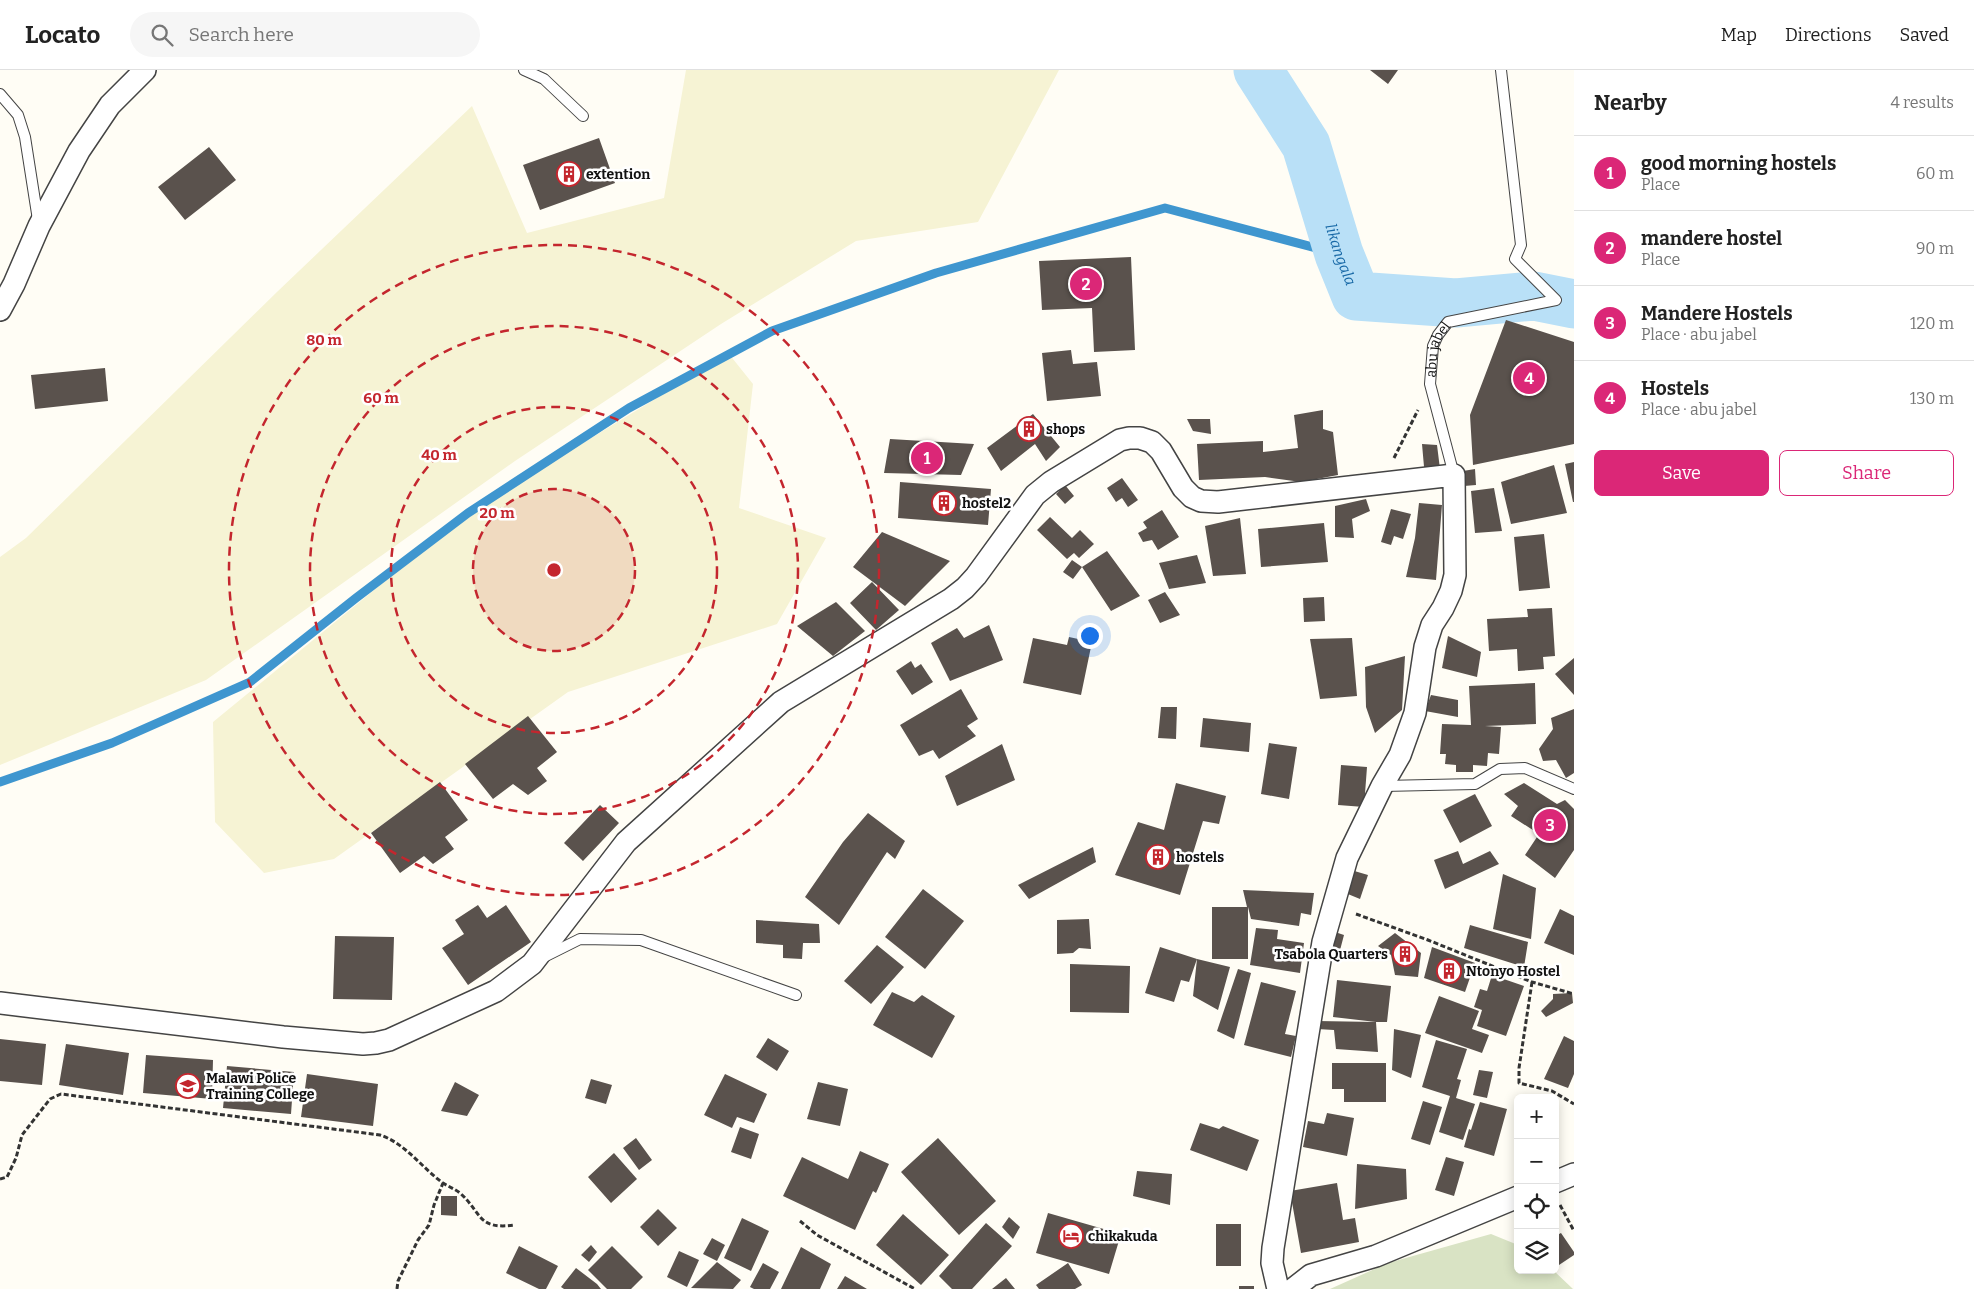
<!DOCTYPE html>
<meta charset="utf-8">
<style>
body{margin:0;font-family:Bitter,serif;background:#f6f6f6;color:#222}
.controls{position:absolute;right:15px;bottom:15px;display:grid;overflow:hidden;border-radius:8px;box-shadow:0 2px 12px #0003}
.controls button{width:45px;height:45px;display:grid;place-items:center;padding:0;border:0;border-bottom:1px solid #e0e0e0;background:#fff;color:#222;font:25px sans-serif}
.you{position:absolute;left:1089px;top:565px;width:18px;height:18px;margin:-12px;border:4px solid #fff;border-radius:50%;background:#1a73e8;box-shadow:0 0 0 8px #1a73e833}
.badge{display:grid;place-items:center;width:32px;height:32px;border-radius:50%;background:#db2777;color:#fff;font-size:16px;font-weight:700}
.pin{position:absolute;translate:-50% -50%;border:2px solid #fff;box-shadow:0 1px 5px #0006}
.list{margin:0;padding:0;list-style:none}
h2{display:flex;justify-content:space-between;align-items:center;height:65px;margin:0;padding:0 20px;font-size:21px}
h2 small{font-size:16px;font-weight:400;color:#767676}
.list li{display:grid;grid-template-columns:32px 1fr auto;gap:15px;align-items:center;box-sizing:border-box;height:75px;padding:0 20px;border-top:1px solid #e0e0e0}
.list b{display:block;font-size:19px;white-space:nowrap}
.list p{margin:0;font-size:16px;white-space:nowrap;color:#767676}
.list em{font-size:16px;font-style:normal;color:#767676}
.actions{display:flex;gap:10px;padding:15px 20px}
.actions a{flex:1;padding:11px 0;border:1px solid #db2777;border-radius:8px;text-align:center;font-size:18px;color:#db2777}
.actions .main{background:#db2777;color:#fff}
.icon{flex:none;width:28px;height:28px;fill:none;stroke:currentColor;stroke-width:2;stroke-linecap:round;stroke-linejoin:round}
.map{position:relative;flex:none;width:1574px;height:1219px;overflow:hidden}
header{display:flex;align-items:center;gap:30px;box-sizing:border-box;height:70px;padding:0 25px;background:#fff;border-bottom:1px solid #e0e0e0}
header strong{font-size:24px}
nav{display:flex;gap:28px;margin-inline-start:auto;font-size:18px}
.search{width:350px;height:45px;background:#f6f6f6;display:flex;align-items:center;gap:12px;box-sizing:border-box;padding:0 18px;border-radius:28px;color:#767676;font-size:19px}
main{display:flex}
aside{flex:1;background:#fff}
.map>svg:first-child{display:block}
</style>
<header>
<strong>Locato</strong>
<div class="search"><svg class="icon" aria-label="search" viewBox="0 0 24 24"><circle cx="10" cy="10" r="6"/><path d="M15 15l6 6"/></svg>Search here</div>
<nav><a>Map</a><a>Directions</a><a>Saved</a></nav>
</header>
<main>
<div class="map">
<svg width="1574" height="1219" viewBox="0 0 1574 1219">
<rect width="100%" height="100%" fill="#fffdf5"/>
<path fill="#f6f3d4" d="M 686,0 L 1059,0 L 978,152 L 856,171 L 721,254 L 515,391 L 206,610 L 0,695 L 0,487 L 26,468 L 278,221 L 472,36 L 527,163 L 664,128 Z
M 729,284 L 753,314 L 739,438 L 826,468 L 777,554 L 568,622 L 334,789 L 264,803 L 215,752 L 213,652 L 468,443 Z"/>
<path fill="#d9e3c4" d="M 1491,1164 L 1518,1175 L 1518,1200 L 1553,1200 L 1573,1219 L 1330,1219 L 1388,1193 Z"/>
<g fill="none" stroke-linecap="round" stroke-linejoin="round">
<path stroke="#3f96cf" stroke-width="9" d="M 0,712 L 112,673 L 250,612 L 356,528 L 468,443 L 629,338 L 772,261 L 936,203 L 1165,138 L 1339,184"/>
<path stroke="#b9e0f7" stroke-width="49" id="s1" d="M 1258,0 L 1306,75 L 1339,184 L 1356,226 L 1456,233 L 1534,226 L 1574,234"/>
</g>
<path fill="#5a524d" d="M 1370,0 L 1398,0 L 1388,14 Z
M 599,68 L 615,113 L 540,140 L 523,95 Z
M 209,77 L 236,110 L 185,150 L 158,117 Z
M 1131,187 L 1135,280 L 1094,282 L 1092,238 L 1042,240 L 1039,191 Z
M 1506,250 L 1574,272 L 1574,374 L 1473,395 L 1470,345 Z
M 1071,280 L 1073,294 L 1097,292 L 1101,326 L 1047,331 L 1042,283 Z
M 105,298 L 108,331 L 35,339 L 31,305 Z
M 1323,340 L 1323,359 L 1333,362 L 1338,405 L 1301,412 L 1265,407 L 1199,410 L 1197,374 L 1263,371 L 1263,382 L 1298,378 L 1294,345 Z
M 1033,344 L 1060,377 L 1046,391 L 1035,374 L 1001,401 L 987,378 Z
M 1187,349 L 1210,349 L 1211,364 L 1193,361 Z
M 890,369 L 974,374 L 961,405 L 884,403 Z
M 1422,374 L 1437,375 L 1441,407 L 1425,408 Z
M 1574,392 L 1574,432 L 1573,432 L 1565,394 Z
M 1554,395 L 1567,443 L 1511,454 L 1501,412 Z
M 1475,399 L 1476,415 L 1464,416 L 1463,401 Z
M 1122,408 L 1138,430 L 1128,437 L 1122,428 L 1116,432 L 1107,418 Z
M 900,412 L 991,419 L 988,455 L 898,448 Z
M 1065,415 L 1074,426 L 1065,434 L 1056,424 Z
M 1494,418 L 1502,461 L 1475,463 L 1471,421 Z
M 1366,429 L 1370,441 L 1352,449 L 1354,468 L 1335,467 L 1335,436 Z
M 1419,433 L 1442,435 L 1436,510 L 1406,507 L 1415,468 Z
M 1391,439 L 1411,444 L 1403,469 L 1394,466 L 1391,475 L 1381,472 Z
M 1162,440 L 1179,467 L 1158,480 L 1152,470 L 1143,472 L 1138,463 L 1147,458 L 1143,452 Z
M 1050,447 L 1072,468 L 1080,460 L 1094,474 L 1079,488 L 1074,483 L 1067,489 L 1037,460 Z
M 1240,448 L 1246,504 L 1213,506 L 1205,456 Z
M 1324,453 L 1328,492 L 1261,497 L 1258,459 Z
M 882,462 L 950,491 L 905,536 L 853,497 Z
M 1544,464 L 1550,518 L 1519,521 L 1514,467 Z
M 1107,481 L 1140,526 L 1111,541 L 1082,497 Z
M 1197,485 L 1206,513 L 1169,519 L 1159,493 Z
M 1072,490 L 1082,497 L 1073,509 L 1063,502 Z
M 872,512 L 899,540 L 876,560 L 850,533 Z
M 1165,522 L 1180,545 L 1160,553 L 1148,530 Z
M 1324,527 L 1325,551 L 1304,552 L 1303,528 Z
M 836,532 L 865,561 L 833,586 L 797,556 Z
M 1552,538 L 1555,586 L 1543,587 L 1544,599 L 1518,601 L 1517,579 L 1489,581 L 1487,549 L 1528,547 L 1527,539 Z
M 989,555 L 1003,590 L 950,611 L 931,573 L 957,558 L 964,568 Z
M 1448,566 L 1481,582 L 1477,607 L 1442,598 Z
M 1069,567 L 1092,572 L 1081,625 L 1023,613 L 1033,568 L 1067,575 Z
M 1352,568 L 1357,626 L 1320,629 L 1310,569 Z
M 1405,586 L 1402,640 L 1375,663 L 1366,637 L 1365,597 Z
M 1574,588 L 1574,625 L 1555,604 Z
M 911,591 L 915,598 L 921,594 L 933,612 L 912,625 L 896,601 Z
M 1535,613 L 1536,654 L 1485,656 L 1501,657 L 1499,684 L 1488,683 L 1487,696 L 1473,695 L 1473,702 L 1456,702 L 1456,695 L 1445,694 L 1446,684 L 1440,684 L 1442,654 L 1471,655 L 1469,616 Z
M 961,619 L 978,649 L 967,656 L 976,666 L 939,689 L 933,680 L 919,686 L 900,655 Z
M 1431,625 L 1458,630 L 1458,647 L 1425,641 Z
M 1161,637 L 1177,637 L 1176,669 L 1158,668 Z
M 1574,639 L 1574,703 L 1566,708 L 1556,690 L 1543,691 L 1539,679 L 1553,659 L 1551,648 Z
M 528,646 L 557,682 L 537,698 L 547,711 L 528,725 L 513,714 L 493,729 L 465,694 Z
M 1203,648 L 1251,653 L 1249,682 L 1200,677 Z
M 1269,673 L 1297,677 L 1289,729 L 1261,724 Z
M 1002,674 L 1015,710 L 957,736 L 945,706 Z
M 1341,695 L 1367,697 L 1364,737 L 1338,735 Z
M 440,712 L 468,750 L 445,767 L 454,779 L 433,794 L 424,786 L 400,803 L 371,763 Z
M 1176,713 L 1226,726 L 1219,754 L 1203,751 L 1180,825 L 1115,805 L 1138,752 L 1164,760 Z
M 1524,713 L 1557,734 L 1565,730 L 1574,739 L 1574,780 L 1555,808 L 1525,785 L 1539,764 L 1511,746 L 1518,736 L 1504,724 Z
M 1475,724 L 1492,756 L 1460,773 L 1443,740 Z
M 600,735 L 619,753 L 583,791 L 564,773 Z
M 868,743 L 905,771 L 895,789 L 887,782 L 839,855 L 805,827 L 843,772 Z
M 1093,777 L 1096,792 L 1029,829 L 1018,815 Z
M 1458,781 L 1463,794 L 1490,781 L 1499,794 L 1445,819 L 1434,790 Z
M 1351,800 L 1368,805 L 1360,829 L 1343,822 Z
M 1503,804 L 1536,818 L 1531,869 L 1493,859 Z
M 923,819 L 964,851 L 925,899 L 885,867 Z
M 1243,820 L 1314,823 L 1311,845 L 1301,843 L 1299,856 L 1251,849 L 1248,837 L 1248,889 L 1212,889 L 1212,837 L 1247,837 Z
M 478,835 L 487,848 L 506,835 L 531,872 L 468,915 L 442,878 L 464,864 L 455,850 Z
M 1560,839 L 1574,846 L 1574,885 L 1544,873 Z
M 1089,849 L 1091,879 L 1079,878 L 1073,883 L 1057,884 L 1057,850 Z
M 756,850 L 819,854 L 820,873 L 803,873 L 802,889 L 783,888 L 783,875 L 756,873 Z
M 1470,855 L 1528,872 L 1524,897 L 1464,878 Z
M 1256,858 L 1278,860 L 1277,869 L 1304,873 L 1300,903 L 1250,895 Z
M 1332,861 L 1344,865 L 1339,884 L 1327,880 Z
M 1395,863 L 1421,883 L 1418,907 L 1395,905 L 1391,885 L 1378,876 Z
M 335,866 L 394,867 L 392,930 L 333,929 Z
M 877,875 L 904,897 L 871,934 L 844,911 Z
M 1160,877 L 1197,889 L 1189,912 L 1181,910 L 1174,932 L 1145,923 Z
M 1432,877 L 1475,893 L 1465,922 L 1424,908 Z
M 1197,889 L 1230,897 L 1218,940 L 1193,926 Z
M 1070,894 L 1130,896 L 1129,943 L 1070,942 Z
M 1238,899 L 1251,903 L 1234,969 L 1217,961 Z
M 1492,905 L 1524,916 L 1506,966 L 1477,956 L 1482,940 L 1474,937 L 1480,919 L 1487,921 Z
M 1337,910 L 1391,916 L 1387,952 L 1376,952 L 1378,982 L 1336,979 L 1334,960 L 1317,959 L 1317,951 L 1376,952 L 1333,947 Z
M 1261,912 L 1296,921 L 1285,964 L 1296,966 L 1291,987 L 1244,975 Z
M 892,922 L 914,932 L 922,925 L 955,946 L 932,988 L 873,955 Z
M 1572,923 L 1573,933 L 1546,947 L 1541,941 L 1553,929 L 1553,924 Z
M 1439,926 L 1479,941 L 1472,959 L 1489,965 L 1482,983 L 1425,963 Z
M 1394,959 L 1421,965 L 1411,1008 L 1392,1000 Z
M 1564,966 L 1574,971 L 1574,1004 L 1568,1018 L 1544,1009 Z
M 768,968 L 789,981 L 777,1001 L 756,987 Z
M 0,969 L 46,974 L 42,1015 L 0,1011 Z
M 1436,970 L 1467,979 L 1457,1009 L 1461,1010 L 1456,1028 L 1475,1034 L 1463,1070 L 1439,1062 L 1450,1026 L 1422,1017 Z
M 66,974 L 129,983 L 123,1025 L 59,1015 Z
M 146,985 L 213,990 L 212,1029 L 143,1023 Z
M 1332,993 L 1386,993 L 1386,1032 L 1344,1032 L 1344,1019 L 1332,1019 Z
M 227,996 L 294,1002 L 291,1044 L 223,1038 Z
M 1479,1000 L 1493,1002 L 1487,1028 L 1473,1025 Z
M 307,1004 L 378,1014 L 373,1056 L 301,1047 Z
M 725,1004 L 767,1024 L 754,1053 L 737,1047 L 732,1058 L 704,1045 Z
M 591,1009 L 612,1015 L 606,1034 L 585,1028 Z
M 455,1012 L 479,1025 L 467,1046 L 441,1041 Z
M 818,1012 L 848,1019 L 840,1056 L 807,1049 Z
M 1423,1031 L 1442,1037 L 1430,1075 L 1411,1069 Z
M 1480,1032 L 1507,1039 L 1494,1086 L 1464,1077 L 1469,1059 L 1471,1060 Z
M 1327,1043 L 1354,1048 L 1347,1086 L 1303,1077 L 1308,1051 L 1324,1054 Z
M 1200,1053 L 1219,1059 L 1223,1056 L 1259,1070 L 1247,1101 L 1190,1080 Z
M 740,1057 L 759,1064 L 751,1089 L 731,1082 Z
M 636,1068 L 652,1090 L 639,1100 L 623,1078 Z
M 938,1068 L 996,1131 L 959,1165 L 901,1102 Z
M 860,1081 L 889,1094 L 876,1123 L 873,1121 L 855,1160 L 783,1126 L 802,1087 L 848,1109 Z
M 614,1083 L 637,1109 L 611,1133 L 588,1107 Z
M 1446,1087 L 1464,1092 L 1454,1126 L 1435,1120 Z
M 1357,1094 L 1406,1099 L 1407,1129 L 1355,1139 Z
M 1137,1101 L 1172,1104 L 1170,1135 L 1133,1126 Z
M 1337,1113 L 1343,1150 L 1355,1148 L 1359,1172 L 1301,1183 L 1290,1121 Z
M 441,1126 L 457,1126 L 457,1146 L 441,1145 Z
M 658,1139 L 677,1158 L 658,1176 L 640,1157 Z
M 1048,1143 L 1121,1164 L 1109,1204 L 1036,1183 Z
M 903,1144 L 949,1185 L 921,1215 L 876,1175 Z
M 1009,1147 L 1020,1157 L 1013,1169 L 1002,1157 Z
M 742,1148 L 769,1161 L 751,1201 L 724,1188 Z
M 986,1153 L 1012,1176 L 972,1219 L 952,1219 L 939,1206 Z
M 1216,1154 L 1241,1154 L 1241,1196 L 1216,1196 Z
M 1561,1163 L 1574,1182 L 1574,1185 L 1559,1195 L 1555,1189 L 1555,1166 Z
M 712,1168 L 725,1175 L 717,1191 L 703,1184 Z
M 591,1175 L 597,1182 L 589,1192 L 581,1185 Z
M 519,1176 L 558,1196 L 546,1219 L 539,1219 L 506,1203 Z
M 612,1176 L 643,1207 L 631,1219 L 607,1219 L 588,1200 Z
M 801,1177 L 831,1194 L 820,1219 L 781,1219 Z
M 679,1181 L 699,1190 L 687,1217 L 667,1207 Z
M 717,1192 L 741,1210 L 733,1219 L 691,1218 Z
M 763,1193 L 779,1202 L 770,1219 L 754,1219 L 750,1217 Z
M 1068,1193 L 1082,1215 L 1075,1219 L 1039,1219 L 1036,1215 Z
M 576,1198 L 597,1214 L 601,1219 L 564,1219 L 561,1217 Z
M 845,1206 L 867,1219 L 837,1219 Z
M 1006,1208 L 1015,1219 L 992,1219 Z
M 1239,1216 L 1254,1216 L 1254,1219 L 1239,1219 Z"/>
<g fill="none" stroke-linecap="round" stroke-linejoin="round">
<defs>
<g id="lane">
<path d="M 524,0 L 544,9 L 583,46"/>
<path d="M 0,24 L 18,45 L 25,67 L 38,150"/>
<path id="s2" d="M 1454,405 L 1430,314 L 1433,276 L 1438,265 L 1448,252 L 1556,230 L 1515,189 L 1521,175 L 1501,0"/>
<path d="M 1383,716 L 1475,714 L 1500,699 L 1525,698 L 1574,719"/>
<path d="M 544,887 L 580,869 L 641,870 L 796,925"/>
</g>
<path id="street" d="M 0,240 L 14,214 L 39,156 L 79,81 L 110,35 L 145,0
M 0,933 L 283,967 L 363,974 L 376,973 L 389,970 L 496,921 L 532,894 L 626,772 L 781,632 L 951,529 L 965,518 L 976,506 L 1035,425 L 1051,412 L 1120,370 L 1129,368 L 1140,368 L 1152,372 L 1161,381 L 1183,418 L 1192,427 L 1201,431 L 1218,432 L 1454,405 L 1455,505 L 1451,521 L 1443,538 L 1432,555 L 1425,577 L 1415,643 L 1400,685 L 1382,716 L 1347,788 L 1323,872 L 1273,1178 L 1272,1193 L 1278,1219
M 1555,1112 L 1574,1104
M 1293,1219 L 1311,1205 L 1376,1186 L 1518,1127"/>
</defs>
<use href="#lane" stroke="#444" stroke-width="12"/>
<use href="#street" stroke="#444" stroke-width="24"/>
<path stroke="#333" stroke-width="3" stroke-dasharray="5 2.5" stroke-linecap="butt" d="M 1394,388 L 1418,340
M 1356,844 L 1428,870 L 1532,912 L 1574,924
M 1532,912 L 1519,998 L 1519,1013 L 1552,1021 L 1574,1034
M 0,1109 L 7,1107 L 16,1088 L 22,1065 L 50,1029 L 61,1024 L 380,1065 C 405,1073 422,1098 443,1113 C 449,1117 455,1119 460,1123 C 483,1144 477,1160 515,1155
M 1560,1135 L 1574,1161
M 800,1151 L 817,1165 L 915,1219
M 397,1219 L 398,1211 L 418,1170 L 429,1155 L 434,1135 L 443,1113"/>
<use href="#lane" stroke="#fff" stroke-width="10"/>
<use href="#street" stroke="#fff" stroke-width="21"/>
</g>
<circle cx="554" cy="500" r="81" fill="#c4262e" fill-opacity=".12"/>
<g fill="none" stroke="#c4262e" stroke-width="2.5" stroke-dasharray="9 6">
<circle cx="554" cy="500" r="81"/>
<circle cx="554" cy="500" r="163"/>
<circle cx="554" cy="500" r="244"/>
<circle cx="554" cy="500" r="325"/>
</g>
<defs>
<symbol id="building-ring" viewBox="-11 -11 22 22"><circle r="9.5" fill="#fff" stroke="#c4262e" stroke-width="1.5"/><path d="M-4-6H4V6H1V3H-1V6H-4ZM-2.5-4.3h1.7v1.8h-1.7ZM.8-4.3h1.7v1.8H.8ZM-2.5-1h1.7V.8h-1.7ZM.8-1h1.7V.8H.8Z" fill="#c4262e"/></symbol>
<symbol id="university-ring" viewBox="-11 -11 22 22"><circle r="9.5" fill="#fff" stroke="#c4262e" stroke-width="1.5"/><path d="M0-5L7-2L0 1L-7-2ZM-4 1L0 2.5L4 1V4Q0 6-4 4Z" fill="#c4262e"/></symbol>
<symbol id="hotel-ring" viewBox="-11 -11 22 22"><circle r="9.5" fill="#fff" stroke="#c4262e" stroke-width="1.5"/><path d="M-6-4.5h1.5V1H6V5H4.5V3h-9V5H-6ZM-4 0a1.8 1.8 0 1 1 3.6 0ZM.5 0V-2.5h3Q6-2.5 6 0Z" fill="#c4262e"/></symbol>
</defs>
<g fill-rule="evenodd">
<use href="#building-ring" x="555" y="90" width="28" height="28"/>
<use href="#building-ring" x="1015" y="345" width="28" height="28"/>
<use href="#building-ring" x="930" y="419" width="28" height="28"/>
<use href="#building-ring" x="1144" y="773" width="28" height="28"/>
<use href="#building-ring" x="1391" y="870" width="28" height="28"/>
<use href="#building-ring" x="1435" y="887" width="28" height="28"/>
<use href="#university-ring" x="174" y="1002" width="28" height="28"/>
<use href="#hotel-ring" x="1057" y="1152" width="28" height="28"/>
</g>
<g text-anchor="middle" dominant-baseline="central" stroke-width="5" stroke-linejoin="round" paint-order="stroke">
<g font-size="14" font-weight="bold" fill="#111" stroke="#fff" text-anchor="start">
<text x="586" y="104">extention</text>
<text x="1046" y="359">shops</text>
<text x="962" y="433">hostel2</text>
<text x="1176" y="787">hostels</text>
<text x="1388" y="884" text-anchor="end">Tsabola Quarters</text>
<text x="1466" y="901">Ntonyo Hostel</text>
<text x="206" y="1008">Malawi Police<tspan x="206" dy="16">Training College</tspan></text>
<text x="1088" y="1166">chikakuda</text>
</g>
<g font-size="14" fill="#111" stroke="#fff">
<text stroke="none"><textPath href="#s2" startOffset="130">abu jabel</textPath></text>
</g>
<g font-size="15" font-style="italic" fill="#1768a6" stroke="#fff">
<text stroke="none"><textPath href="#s1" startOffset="204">likangala</textPath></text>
</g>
</g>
<circle cx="554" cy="500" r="8" fill="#c4262e" stroke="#fff" stroke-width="2.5"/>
<g font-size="15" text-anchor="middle" font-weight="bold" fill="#c4262e" stroke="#fff" stroke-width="5" stroke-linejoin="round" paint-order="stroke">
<text x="324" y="275">80 m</text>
<text x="381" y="333">60 m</text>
<text x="439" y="390">40 m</text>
<text x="497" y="448">20 m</text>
</g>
</svg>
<div class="controls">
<button>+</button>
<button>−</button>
<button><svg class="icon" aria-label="locate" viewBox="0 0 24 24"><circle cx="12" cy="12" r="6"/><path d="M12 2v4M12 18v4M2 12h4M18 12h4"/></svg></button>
<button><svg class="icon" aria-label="layers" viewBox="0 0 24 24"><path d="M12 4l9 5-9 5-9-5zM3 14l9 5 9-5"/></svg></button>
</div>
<div class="you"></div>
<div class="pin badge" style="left:927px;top:388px">1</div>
<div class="pin badge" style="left:1086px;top:214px">2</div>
<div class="pin badge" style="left:1550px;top:755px">3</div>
<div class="pin badge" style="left:1529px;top:308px">4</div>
</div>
<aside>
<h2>Nearby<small>4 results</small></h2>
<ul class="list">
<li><span class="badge">1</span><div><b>good morning hostels</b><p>Place</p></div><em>60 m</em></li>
<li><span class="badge">2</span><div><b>mandere hostel</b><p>Place</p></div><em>90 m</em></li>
<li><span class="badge">3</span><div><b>Mandere Hostels</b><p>Place · abu jabel</p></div><em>120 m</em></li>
<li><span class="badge">4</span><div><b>Hostels</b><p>Place · abu jabel</p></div><em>130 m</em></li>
</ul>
<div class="actions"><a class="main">Save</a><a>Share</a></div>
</aside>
</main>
